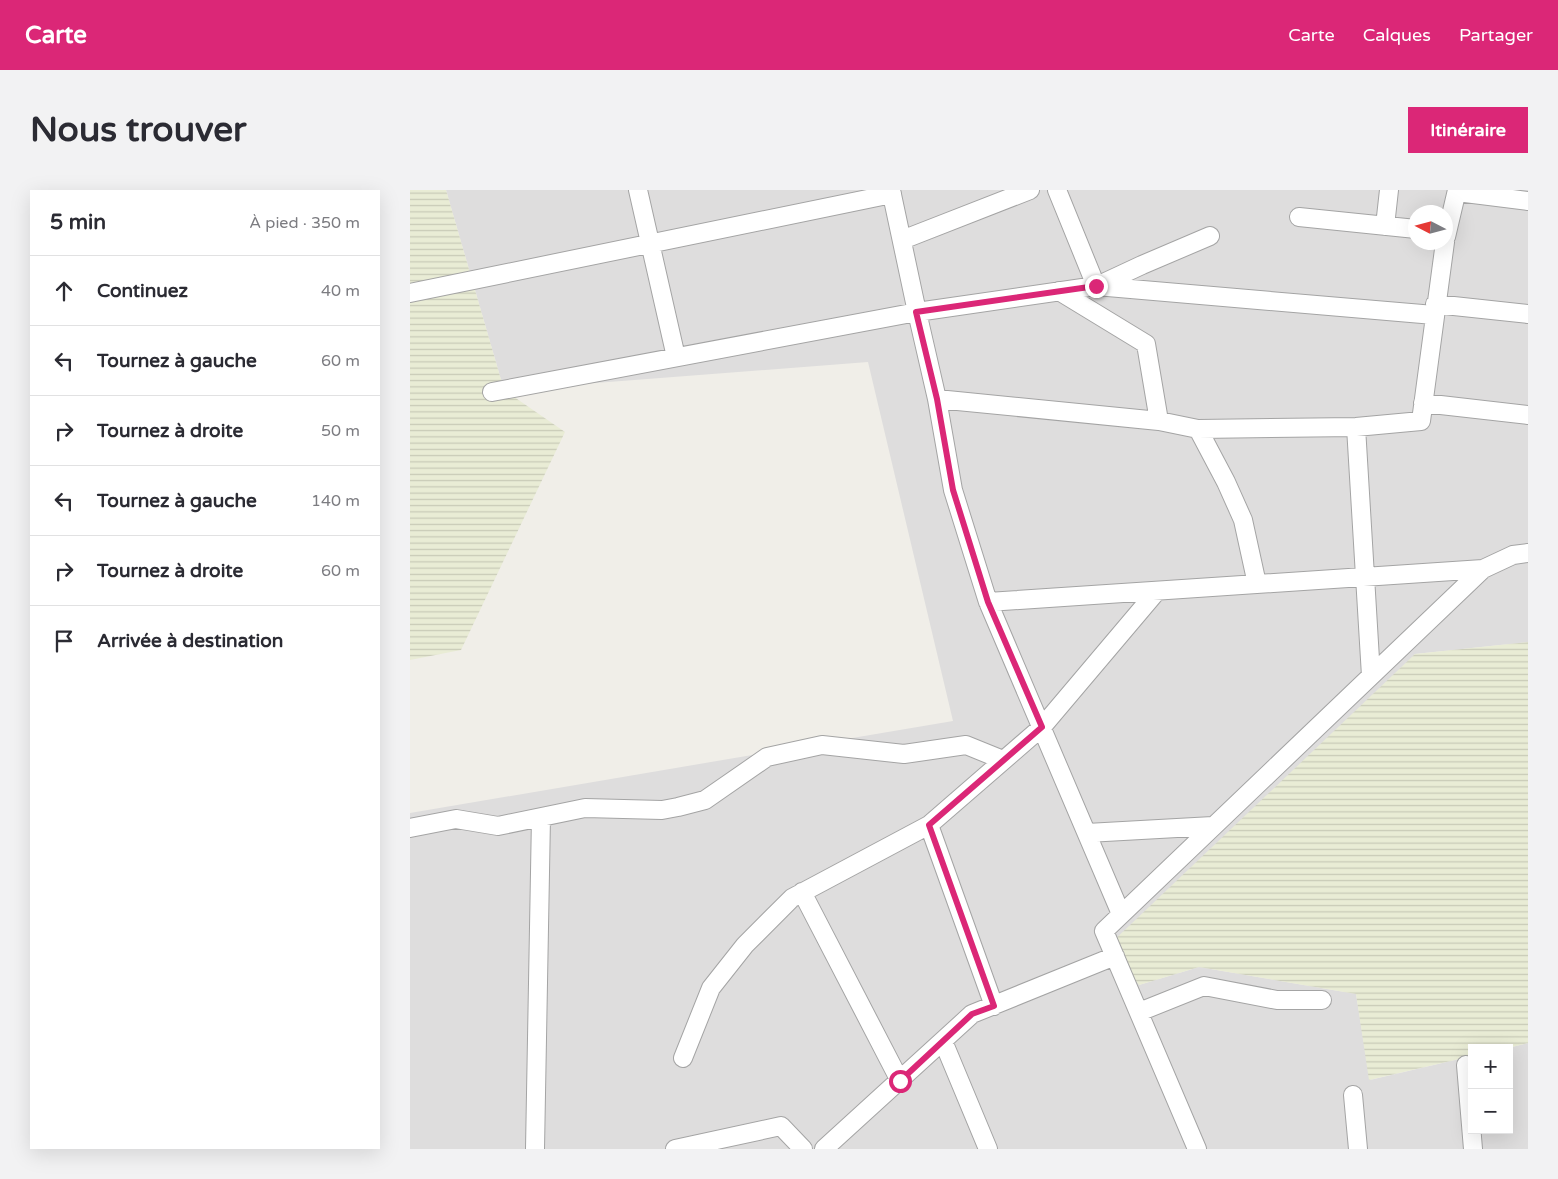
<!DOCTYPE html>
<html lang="fr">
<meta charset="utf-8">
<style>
body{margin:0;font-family:"Varela Round",sans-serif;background:#f2f2f3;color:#2b2b33}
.controls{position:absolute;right:15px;bottom:15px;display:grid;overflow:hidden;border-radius:0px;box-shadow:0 5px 20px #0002}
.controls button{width:45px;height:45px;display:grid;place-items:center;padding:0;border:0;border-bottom:1px solid #e1e1e2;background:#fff;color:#2b2b33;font:25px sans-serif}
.compass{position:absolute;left:998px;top:15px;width:45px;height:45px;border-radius:50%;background:#fff;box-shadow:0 5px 20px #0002;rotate:276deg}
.stop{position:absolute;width:15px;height:15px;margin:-11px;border:4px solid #db2777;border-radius:50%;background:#fff}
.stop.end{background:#db2777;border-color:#fff;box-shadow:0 1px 5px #0008}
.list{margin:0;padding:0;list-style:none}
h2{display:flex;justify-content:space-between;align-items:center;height:65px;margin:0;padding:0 20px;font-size:21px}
h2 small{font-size:16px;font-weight:400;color:#7c7c81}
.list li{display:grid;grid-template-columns:32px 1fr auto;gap:15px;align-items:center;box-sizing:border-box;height:70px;padding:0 20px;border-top:1px solid #e1e1e2}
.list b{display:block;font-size:19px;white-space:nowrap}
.list em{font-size:16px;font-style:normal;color:#7c7c81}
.icon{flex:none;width:28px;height:28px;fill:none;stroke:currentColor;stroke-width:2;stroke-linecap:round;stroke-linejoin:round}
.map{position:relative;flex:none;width:1118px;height:959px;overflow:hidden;border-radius:0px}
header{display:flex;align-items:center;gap:30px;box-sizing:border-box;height:70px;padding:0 25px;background:#db2777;color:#fff}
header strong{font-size:24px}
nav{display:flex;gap:28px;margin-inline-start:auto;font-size:18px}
.intro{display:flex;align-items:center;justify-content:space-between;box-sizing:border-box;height:120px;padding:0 30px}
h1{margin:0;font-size:35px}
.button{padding:12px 22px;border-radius:0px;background:#db2777;color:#fff;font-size:18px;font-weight:700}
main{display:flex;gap:30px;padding:0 30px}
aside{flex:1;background:#fff;border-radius:0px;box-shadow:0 5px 20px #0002}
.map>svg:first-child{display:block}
</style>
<header>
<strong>Carte</strong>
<nav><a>Carte</a><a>Calques</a><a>Partager</a></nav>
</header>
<div class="intro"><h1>Nous trouver</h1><a class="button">Itinéraire</a></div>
<main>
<aside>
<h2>5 min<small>À pied · 350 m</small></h2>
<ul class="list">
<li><svg class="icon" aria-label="ahead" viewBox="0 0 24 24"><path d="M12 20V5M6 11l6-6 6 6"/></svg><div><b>Continuez</b></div><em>40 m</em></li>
<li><svg class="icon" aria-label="left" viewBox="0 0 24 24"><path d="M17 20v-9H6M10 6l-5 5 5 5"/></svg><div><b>Tournez à gauche</b></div><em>60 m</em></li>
<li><svg class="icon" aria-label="right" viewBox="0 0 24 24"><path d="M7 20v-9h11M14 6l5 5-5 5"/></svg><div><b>Tournez à droite</b></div><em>50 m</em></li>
<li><svg class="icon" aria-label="left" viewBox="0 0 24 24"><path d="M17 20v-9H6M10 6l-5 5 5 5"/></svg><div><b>Tournez à gauche</b></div><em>140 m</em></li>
<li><svg class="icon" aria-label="right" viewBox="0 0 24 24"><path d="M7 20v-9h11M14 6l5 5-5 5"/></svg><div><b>Tournez à droite</b></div><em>60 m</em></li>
<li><svg class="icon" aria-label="arrive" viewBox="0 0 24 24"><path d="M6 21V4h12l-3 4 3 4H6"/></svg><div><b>Arrivée à destination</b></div></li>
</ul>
</aside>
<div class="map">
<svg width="1118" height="959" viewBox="0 0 1118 959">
<defs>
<pattern id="farmland-rules" width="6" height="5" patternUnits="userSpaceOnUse" patternTransform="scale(1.25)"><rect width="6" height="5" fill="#e9ecd5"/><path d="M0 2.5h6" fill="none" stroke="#c8cab7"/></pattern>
</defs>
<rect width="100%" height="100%" fill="#f0eee8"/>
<path fill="#dedddd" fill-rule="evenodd" d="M 36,0 L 1118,0 L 1118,452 L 1005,464 L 729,795 L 789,777 L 946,804 L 960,890 L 1062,866 L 1062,940 L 1099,940 L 1099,858 L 1098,858 L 1118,853 L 1118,959 L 0,959 L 0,623 L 543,531 L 458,172 L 94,200 ZM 1006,22 L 1036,22 L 1036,52 L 1006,52 Z"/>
<path fill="url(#farmland-rules)" d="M 0,0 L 36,0 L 94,200 L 155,242 L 51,460 L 0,470 Z
M 1118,452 L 1118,853 L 1098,858 L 1062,858 L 1062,866 L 959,890 L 946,804 L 789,777 L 729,795 L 699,755 L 1005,464 Z"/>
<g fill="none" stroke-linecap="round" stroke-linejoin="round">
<defs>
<path id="minor" d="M 228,0 L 266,167
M 481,0 L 507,122 L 527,209 L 543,300 L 578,412 L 711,724
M 647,0 L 686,96
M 1047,2 L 1118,11
M 889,27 L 1006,39
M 975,36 L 979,0
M 1036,47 L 1047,0
M 492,50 L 620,0
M 687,96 L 732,75 L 800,46
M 649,101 L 736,154 L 749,231
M 0,103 L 482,4
M 1025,114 L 1118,124
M 82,202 L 507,122 L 686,96 L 1024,125
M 527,209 L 749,231 L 788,239 L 946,237 L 1011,231 L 1035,52
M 1013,213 L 1118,225
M 946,237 L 961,486
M 788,239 L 816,292 L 833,330 L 847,394
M 578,412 L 1073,379
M 519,635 L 584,816
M 0,638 L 46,629 L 88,636 L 175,618 L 252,620 L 268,617 L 295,610 L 357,567 L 412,555 L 494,564 L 556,555 L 593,570
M 677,643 L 803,636
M 392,702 L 490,891
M 729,822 L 794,796 L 867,810 L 912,810
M 533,851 L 578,959
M 273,868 L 301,798 L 335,755 L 382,708 L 519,635 L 632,537 L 747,401
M 1056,875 L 1063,959
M 943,905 L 948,959
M 125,959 L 131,627
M 265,959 L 371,936 L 393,959
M 414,959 L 562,824 L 705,766
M 787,959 L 694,741 L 1073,379 L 1103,365 L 1118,363"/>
</defs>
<use href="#minor" stroke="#a4a4a4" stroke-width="20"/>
<use href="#minor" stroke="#fff" stroke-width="18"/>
</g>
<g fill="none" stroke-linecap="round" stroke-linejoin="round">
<path stroke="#db2777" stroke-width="6" d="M 490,891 L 562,824 L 584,816 L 519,635 L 632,537 L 578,412 L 543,300 L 527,209 L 506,122 L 686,96"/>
</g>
</svg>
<div class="controls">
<button>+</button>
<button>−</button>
</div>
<svg class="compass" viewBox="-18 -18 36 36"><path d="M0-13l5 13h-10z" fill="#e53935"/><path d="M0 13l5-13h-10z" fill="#7c7c81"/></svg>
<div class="stop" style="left:490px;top:891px"></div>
<div class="stop end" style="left:686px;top:96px"></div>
</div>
</main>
